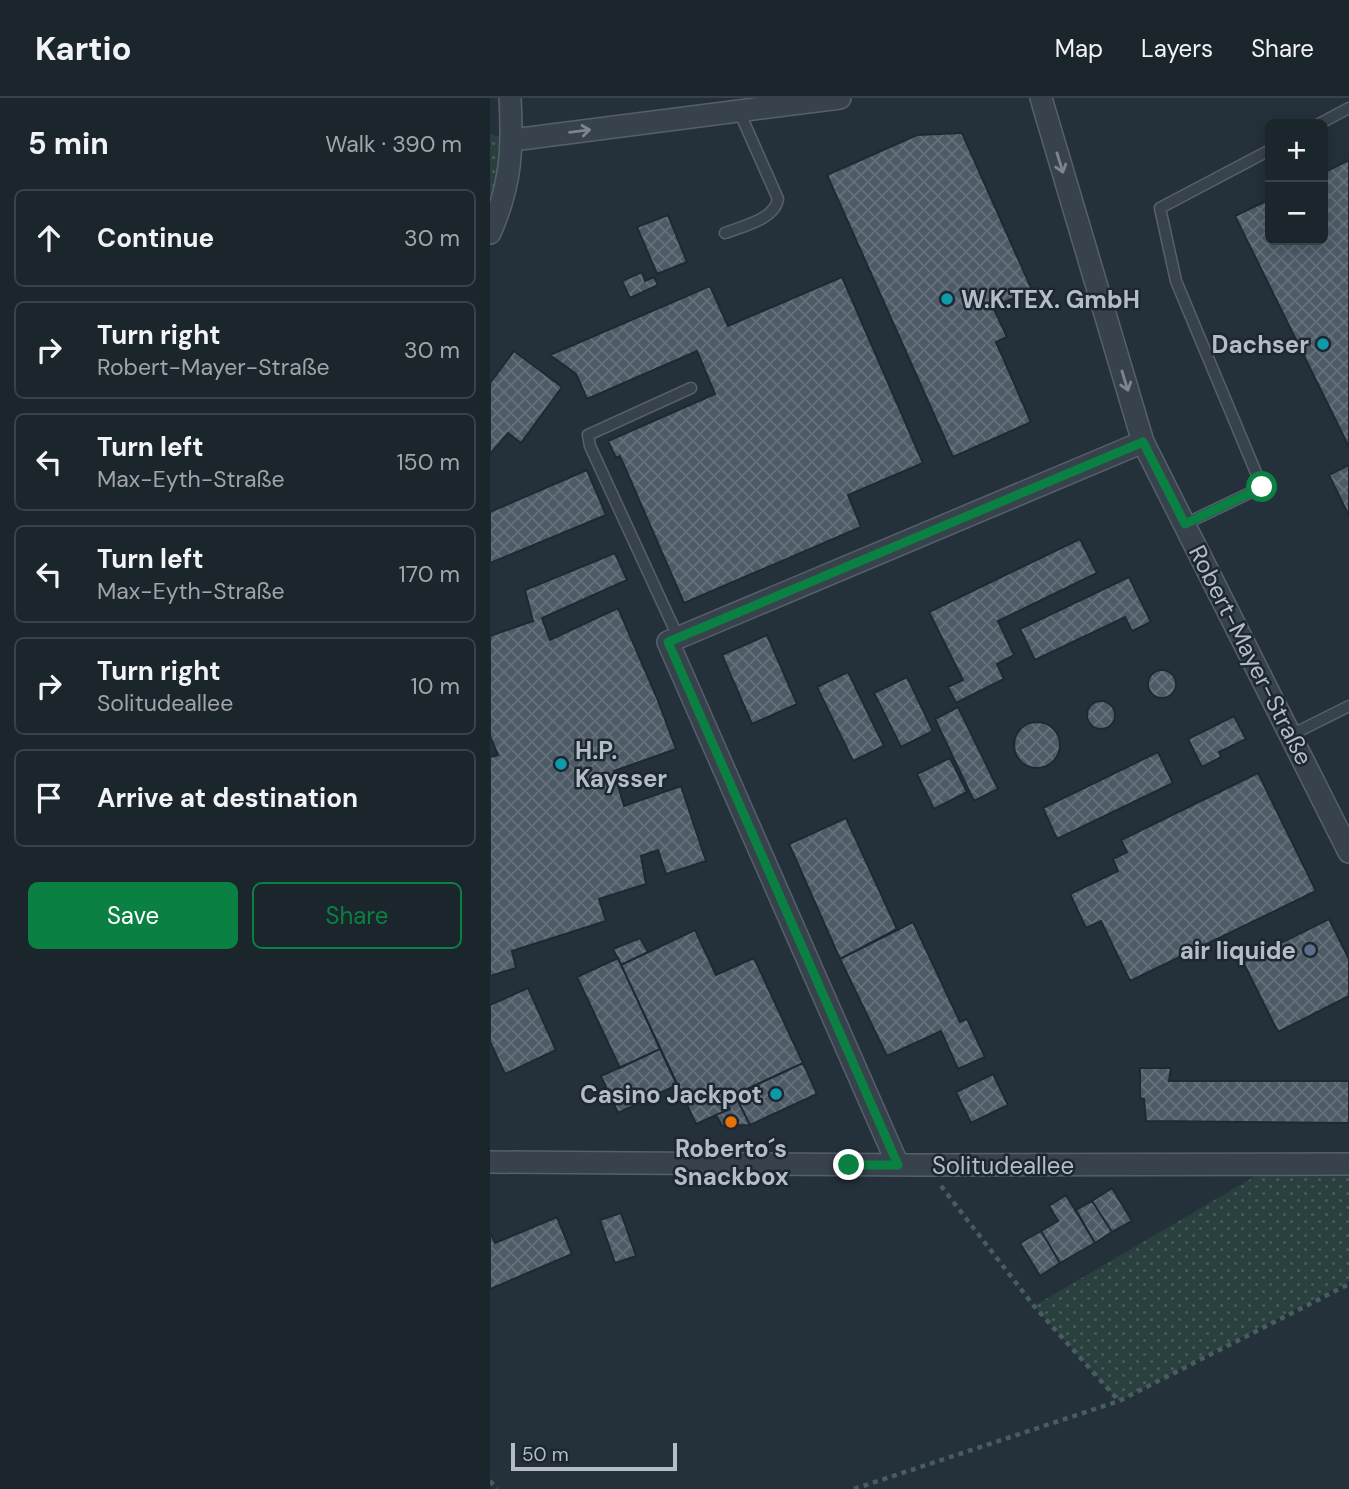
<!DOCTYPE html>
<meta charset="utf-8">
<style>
body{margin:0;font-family:"DM Sans",sans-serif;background:#242d34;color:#f1f3f6}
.controls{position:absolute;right:21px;top:21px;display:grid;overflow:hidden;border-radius:10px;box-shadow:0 4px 18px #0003}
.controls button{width:63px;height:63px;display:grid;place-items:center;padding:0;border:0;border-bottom:2px solid #394248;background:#1b252c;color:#f1f3f6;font:35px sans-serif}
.scale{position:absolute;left:21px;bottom:18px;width:166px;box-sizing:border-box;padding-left:7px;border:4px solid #b4bdc7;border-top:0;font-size:19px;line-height:24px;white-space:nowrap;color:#b4bdc7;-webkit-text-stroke:5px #1d2731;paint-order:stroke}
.stop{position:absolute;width:21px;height:21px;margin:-16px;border:5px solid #0b8043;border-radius:50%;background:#fff}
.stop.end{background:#0b8043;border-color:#fff;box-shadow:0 2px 7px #0008}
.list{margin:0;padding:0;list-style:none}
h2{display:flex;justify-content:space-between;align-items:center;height:91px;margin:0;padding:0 28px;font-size:30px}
h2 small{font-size:23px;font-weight:400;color:#a0a5a9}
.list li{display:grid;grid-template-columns:46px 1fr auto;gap:21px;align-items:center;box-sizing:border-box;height:98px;margin:0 14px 14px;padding:0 14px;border:2px solid #394248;border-radius:10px}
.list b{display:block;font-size:26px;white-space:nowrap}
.list p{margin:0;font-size:23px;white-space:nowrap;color:#a0a5a9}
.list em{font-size:23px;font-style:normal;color:#a0a5a9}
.actions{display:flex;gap:14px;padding:21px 28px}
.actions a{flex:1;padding:16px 0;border:2px solid #0b8043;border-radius:10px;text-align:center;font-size:24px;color:#0b8043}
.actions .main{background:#0b8043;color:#fff}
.icon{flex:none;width:38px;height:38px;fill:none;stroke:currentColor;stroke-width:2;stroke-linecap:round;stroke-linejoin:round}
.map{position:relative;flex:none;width:859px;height:1391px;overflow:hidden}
header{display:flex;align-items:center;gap:42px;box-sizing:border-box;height:98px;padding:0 35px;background:#1b252c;border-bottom:2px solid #394248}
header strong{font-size:33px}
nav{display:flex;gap:38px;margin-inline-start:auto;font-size:24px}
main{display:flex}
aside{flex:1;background:#1b252c}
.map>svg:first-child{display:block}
</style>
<header>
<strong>Kartio</strong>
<nav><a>Map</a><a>Layers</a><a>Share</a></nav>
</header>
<main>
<aside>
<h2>5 min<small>Walk · 390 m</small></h2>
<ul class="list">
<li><svg class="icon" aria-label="ahead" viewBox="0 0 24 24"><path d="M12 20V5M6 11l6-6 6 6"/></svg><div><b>Continue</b></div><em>30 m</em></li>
<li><svg class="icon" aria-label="right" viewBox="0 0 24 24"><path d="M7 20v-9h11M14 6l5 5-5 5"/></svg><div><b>Turn right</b><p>Robert-Mayer-Straße</p></div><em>30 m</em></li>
<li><svg class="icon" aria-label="left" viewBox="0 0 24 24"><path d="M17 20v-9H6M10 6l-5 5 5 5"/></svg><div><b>Turn left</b><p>Max-Eyth-Straße</p></div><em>150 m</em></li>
<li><svg class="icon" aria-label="left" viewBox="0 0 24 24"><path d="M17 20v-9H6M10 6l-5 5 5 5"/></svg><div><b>Turn left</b><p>Max-Eyth-Straße</p></div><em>170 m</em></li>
<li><svg class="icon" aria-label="right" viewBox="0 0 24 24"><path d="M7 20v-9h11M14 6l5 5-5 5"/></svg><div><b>Turn right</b><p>Solitudeallee</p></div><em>10 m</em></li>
<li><svg class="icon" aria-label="arrive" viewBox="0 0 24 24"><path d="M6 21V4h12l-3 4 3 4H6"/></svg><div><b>Arrive at destination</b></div></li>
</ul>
<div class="actions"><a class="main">Save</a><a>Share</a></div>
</aside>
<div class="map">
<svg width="859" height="1391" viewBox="0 0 859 1391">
<defs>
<pattern id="grass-dots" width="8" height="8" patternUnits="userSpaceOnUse" patternTransform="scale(1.75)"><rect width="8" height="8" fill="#29403f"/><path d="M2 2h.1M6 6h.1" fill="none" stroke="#465a59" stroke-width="1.8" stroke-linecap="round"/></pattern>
<pattern id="building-cross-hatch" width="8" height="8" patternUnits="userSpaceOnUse" patternTransform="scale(1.75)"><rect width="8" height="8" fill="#4e5b67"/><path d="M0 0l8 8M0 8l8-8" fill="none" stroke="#65717b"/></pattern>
</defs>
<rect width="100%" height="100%" fill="#24313b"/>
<path fill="url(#grass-dots)" d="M 0,36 L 23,42 L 0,100 Z
M 786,1066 L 859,1066 L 859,1183 L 629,1303 L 544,1208 Z"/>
<path fill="url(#building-cross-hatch)" stroke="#1f2933" stroke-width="2" d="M 472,35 L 542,192 L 503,209 L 517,239 L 506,244 L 541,324 L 463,359 L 337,77 L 427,37 Z
M 859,62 L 859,349 L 745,118 L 780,101 L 780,142 L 833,142 L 833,75 Z
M 178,117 L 197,164 L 167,176 L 147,129 Z
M 152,174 L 155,183 L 164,179 L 168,187 L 140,200 L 132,183 Z
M 352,179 L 433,365 L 358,397 L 371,429 L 194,505 L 130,358 L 126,360 L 118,343 L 225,296 L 207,253 L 97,301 L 86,276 L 60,257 L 220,188 L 238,228 Z
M 24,253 L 72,289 L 31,345 L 18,335 L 0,356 L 0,285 Z
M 859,367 L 859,418 L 839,377 Z
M 97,372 L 116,417 L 0,465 L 0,414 Z
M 590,441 L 607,475 L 508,523 L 524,557 L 507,566 L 514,581 L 466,605 L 458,589 L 473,582 L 439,514 Z
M 125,455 L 137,482 L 52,520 L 60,542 L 128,510 L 167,600 L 186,651 L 124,673 L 134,708 L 191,688 L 216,763 L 176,776 L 168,752 L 151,758 L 156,786 L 109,801 L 116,823 L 22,853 L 26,870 L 0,878 L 0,659 L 8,657 L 0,638 L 0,538 L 43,523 L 35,492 Z
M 639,479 L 661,524 L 642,533 L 635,519 L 545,562 L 530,531 Z
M 277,537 L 307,606 L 262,626 L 232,557 Z
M658 586a14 14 0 1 1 28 0a14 14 0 1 1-28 0Z
M 358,574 L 394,648 L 363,663 L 327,589 Z
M 417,579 L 443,633 L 411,649 L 384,595 Z
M597 617a14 14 0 1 1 28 0a14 14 0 1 1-28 0Z
M 468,609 L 508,691 L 484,703 L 445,621 Z
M 744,618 L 756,641 L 729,654 L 731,659 L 712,669 L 698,641 Z
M524 647a23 23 0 1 1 46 0a23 23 0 1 1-46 0Z
M 668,654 L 683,685 L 567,741 L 553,710 Z
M 460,660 L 477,694 L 444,711 L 427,676 Z
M 768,675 L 826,793 L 640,883 L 611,823 L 596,830 L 580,796 L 628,773 L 623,761 L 637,754 L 631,742 Z
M 356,720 L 407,831 L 350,861 L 299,746 Z
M 839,821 L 859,861 L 859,898 L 788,934 L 753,864 Z
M 423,824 L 470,924 L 477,921 L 495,959 L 468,971 L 451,933 L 397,958 L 350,861 Z
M 205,832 L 226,877 L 264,860 L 313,965 L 235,1001 L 240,1011 L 206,1026 L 131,867 Z
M 150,840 L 158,854 L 131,867 L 123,851 Z
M 128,860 L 170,951 L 130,970 L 87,879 Z
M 38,890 L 66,952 L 15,976 L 0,944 L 0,907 Z
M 170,951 L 187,987 L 128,1015 L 111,978 Z
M 313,965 L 327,996 L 260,1027 L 245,997 Z
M 650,970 L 681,970 L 679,983 L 859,983 L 859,1025 L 656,1023 L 654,1001 L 650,1000 Z
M 503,976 L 518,1007 L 481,1025 L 466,994 Z
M 245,997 L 260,1027 L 232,1028 L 226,1017 L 240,1011 L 235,1001 Z
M 622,1090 L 642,1123 L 622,1134 L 602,1103 Z
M 576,1097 L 605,1145 L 570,1165 L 551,1133 L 568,1123 L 559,1108 Z
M 602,1103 L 622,1134 L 605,1145 L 586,1112 Z
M 131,1115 L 146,1158 L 125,1165 L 110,1122 Z
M 67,1119 L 82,1156 L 0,1191 L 0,1134 L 5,1145 Z
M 551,1133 L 570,1165 L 550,1178 L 530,1145 Z"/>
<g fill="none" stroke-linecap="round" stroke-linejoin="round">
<defs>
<path id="lane" d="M 829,26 L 859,10
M 235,135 C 253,128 285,121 288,101 L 249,13
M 695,426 L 772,389 L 686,183 L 670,110 L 780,52
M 188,539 L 100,348 L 98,337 L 201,290
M 801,637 L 859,608"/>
<path id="street" d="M 551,0 L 653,344 L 859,754
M 23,42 L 350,0
M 0,135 C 21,87 23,51 20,0
M 0,1064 L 435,1067 L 859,1066
M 408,1067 L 178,544 L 653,344"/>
</defs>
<use href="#lane" stroke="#56606a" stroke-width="13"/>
<use href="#street" stroke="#56606a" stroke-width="24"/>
<path stroke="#485d5d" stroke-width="4.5" stroke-dasharray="5 5" stroke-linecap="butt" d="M 451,1088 L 544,1208 L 629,1303
M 0,1383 L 7,1391
M 364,1391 L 629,1303 L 859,1186"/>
<use href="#lane" stroke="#38424c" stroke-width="10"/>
<use href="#street" stroke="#38424c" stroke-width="21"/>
</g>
<defs><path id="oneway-shaft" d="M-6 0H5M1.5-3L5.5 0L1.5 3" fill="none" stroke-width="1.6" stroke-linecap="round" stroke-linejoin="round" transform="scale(1.75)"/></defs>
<g stroke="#7c8690">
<use href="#oneway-shaft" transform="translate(90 33) rotate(-7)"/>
<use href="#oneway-shaft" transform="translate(570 65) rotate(73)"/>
<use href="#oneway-shaft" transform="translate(635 283) rotate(73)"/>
</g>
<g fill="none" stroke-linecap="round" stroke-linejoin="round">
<path stroke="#0b8043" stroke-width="9" d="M 359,1067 L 408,1067 L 178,544 L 653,344 L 695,426 L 772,389"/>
</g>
<g fill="#0f9aa8" stroke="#1d2731" stroke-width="2.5">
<circle cx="457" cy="201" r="7"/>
<circle cx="833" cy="246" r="7"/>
<circle cx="71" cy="666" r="7"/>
<circle cx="286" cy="996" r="7"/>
</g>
<circle fill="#5c6f8a" stroke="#1d2731" stroke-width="2.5" cx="820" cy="852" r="7"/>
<circle fill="#e8710a" stroke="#1d2731" stroke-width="2.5" cx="241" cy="1024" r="7"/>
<g text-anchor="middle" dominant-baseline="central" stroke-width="5" stroke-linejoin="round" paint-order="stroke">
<g font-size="24" font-weight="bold" fill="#b4bdc7" stroke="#1d2731" text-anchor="end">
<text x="471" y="201" text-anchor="start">W.K.TEX. GmbH</text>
<text x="819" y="246">Dachser</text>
<text x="85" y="652" text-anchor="start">H.P.<tspan x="85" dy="28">Kaysser</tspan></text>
<text x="806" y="852">air liquide</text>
<text x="272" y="996">Casino Jackpot</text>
<text x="241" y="1050" text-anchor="middle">Roberto´s<tspan x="241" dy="28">Snackbox</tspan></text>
</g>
<g font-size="24" fill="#b4bdc7" stroke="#1d2731">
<text transform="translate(761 557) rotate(63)">Robert-Mayer-Straße</text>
<text x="513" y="1067">Solitudeallee</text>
</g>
</g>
</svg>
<div class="controls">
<button>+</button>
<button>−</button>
</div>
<div class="scale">50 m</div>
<div class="stop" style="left:772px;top:389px"></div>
<div class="stop end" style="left:359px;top:1067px"></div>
</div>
</main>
